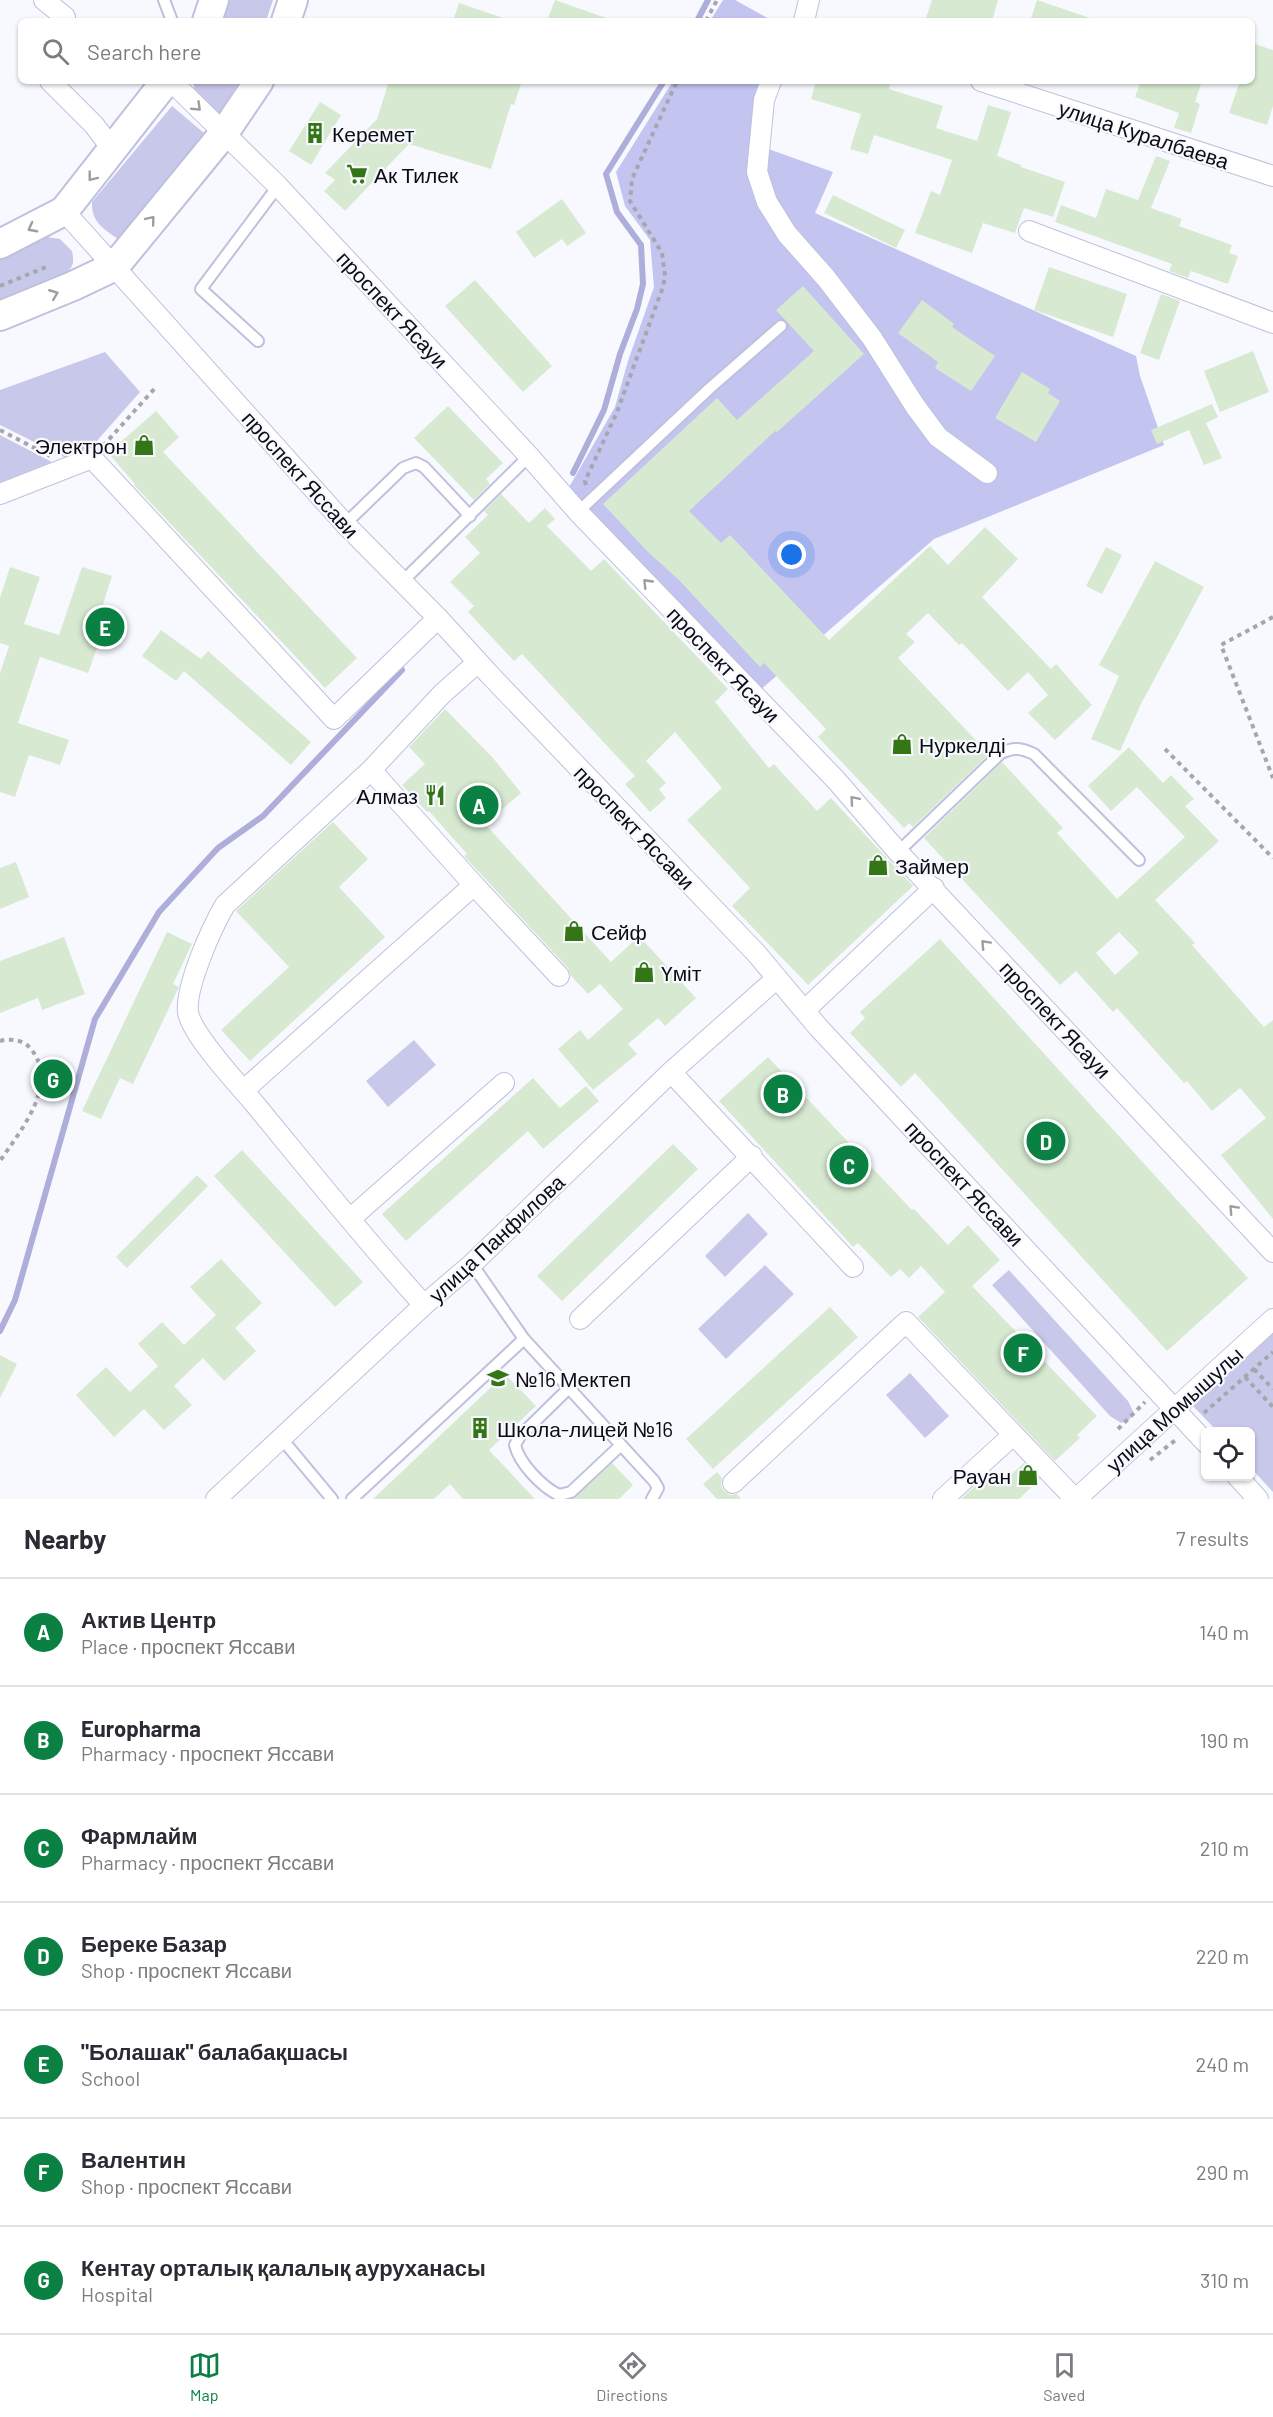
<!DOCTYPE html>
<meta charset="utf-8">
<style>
body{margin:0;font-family:Barlow,sans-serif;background:#f2f2f3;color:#2b2b33}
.controls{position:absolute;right:18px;bottom:18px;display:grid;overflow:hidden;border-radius:9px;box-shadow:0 2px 4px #0004}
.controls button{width:54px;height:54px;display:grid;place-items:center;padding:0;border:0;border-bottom:2px solid #e1e1e2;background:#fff;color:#2b2b33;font:30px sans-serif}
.you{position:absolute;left:792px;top:555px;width:21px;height:21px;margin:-15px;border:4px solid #fff;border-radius:50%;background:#1a73e8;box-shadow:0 0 0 9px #1a73e833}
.badge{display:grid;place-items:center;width:39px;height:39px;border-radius:50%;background:#0b8043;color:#fff;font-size:20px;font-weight:700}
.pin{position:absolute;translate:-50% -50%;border:3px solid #fff;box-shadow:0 2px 6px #0006}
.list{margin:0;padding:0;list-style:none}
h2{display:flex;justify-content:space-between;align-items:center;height:78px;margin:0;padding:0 24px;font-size:26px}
h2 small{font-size:20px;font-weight:400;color:#7c7c81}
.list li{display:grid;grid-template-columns:39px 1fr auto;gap:18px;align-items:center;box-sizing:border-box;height:108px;padding:0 24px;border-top:2px solid #e1e1e2}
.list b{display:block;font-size:22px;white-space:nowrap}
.list p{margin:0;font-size:20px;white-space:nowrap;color:#7c7c81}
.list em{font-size:20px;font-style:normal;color:#7c7c81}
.icon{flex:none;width:33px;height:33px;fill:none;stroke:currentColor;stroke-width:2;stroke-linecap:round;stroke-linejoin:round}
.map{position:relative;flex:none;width:1273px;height:1499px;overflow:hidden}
.search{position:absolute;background:#fff;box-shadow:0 2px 4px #0004;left:18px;right:18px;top:18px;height:66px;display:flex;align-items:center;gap:15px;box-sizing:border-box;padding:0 21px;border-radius:9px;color:#7c7c81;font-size:22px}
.sheet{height:834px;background:#fff}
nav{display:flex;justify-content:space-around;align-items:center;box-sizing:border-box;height:84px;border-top:2px solid #e1e1e2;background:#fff;font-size:16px;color:#7c7c81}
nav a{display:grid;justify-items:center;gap:3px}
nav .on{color:#0b8043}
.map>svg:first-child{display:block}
</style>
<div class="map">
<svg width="1273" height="1499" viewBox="0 0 1273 1499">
<rect width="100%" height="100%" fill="#f8f9ff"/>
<path fill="#c8c9ea" d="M 226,0 L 273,0 L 266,21 L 220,21 Z
M 193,81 L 239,81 L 221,111 L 217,113 L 195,93 Z
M 172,106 L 204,133 L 204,139 L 122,242 C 106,230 91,224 92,202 Z
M 47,237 L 60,239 L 72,251 C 73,256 74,261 72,266 C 66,281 16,296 0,302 L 0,255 Z
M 105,352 L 140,392 L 88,451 L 68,459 L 0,425 L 0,390 Z
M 0,435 L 52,462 L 0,483 Z
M 414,1040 L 436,1065 L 388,1107 L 366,1081 Z
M 748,1213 L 768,1234 L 725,1277 L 705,1256 Z
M 765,1265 L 794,1294 L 726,1359 L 698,1329 Z
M 1009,1270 L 1128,1401 L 1134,1413 L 1130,1419 L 1121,1423 L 1110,1416 L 992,1285 Z
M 1273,1329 L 1273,1492 L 1251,1468 L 1250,1432 L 1217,1431 L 1192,1405 Z
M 910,1373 L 949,1416 L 925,1438 L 886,1395 Z"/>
<path fill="#c3c4f0" d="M 723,0 L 735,0 L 773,21 L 710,21 Z
M 673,81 L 779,81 L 757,145 L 833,172 L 815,213 L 1136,356 L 1140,376 L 1164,445 L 934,539 L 759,691 L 568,489 L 615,407 L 628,361 L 654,287 L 650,240 L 625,206 L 616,172 Z"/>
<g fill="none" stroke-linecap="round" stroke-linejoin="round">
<path stroke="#adaed9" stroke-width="6" d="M 697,21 L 708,0
M 573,473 L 604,410 L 620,354 L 637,309 L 643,284 L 641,245 L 617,212 L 606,174 L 664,81
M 0,1331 L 15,1300 L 95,1019 L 159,912 L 218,848 L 263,816 L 402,670"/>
</g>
<path fill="#d7ead1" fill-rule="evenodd" d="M 555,0 L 609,19 L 609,21 L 547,21 Z
M 932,0 L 998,0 L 992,21 L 925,21 Z
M 1037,0 L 1090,18 L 1089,21 L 1030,21 Z
M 459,3 L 503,18 L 503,21 L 453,21 Z
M 1252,43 L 1273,50 L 1273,106 L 1267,125 L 1229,113 L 1240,81 L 1252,81 Z
M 389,81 L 522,81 L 514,105 L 511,104 L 491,169 L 409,144 L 345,211 L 324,191 L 335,180 L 325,173 L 377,119 Z
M 816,81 L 891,81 L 889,89 L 943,106 L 936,128 L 977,141 L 988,105 L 1011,112 L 997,156 L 1021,165 L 1021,167 L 1065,182 L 1053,217 L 1024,208 L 1015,233 L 983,223 L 972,253 L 915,233 L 931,191 L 940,195 L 952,160 L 874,135 L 868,154 L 850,149 L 861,114 L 811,99 Z
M 1141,81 L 1202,81 L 1195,102 L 1200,104 L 1191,133 L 1174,128 L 1179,113 L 1135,97 Z
M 320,102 L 341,115 L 311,165 L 289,151 Z
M 1156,156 L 1170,161 L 1151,208 L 1182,219 L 1179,226 L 1232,245 L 1229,253 L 1238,256 L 1228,284 L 1191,271 L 1188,278 L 1169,271 L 1172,264 L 1055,222 L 1061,205 L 1096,218 L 1106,189 L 1138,200 Z
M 833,195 L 905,230 L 896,248 L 824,213 Z
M 562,199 L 586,233 L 567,246 L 562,239 L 534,258 L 516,232 Z
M 1049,267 L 1127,294 L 1113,337 L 1034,310 Z
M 475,280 L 552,366 L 523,392 L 445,306 Z
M 803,286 L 864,354 L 777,432 L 775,431 L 689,511 L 721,543 L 730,535 L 829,640 L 930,546 L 948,565 L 985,527 L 1018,559 L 982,597 L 1051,669 L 1056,664 L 1092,705 L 1055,740 L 1028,713 L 1048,695 L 1028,672 L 1008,691 L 962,643 L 959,645 L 928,613 L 906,634 L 915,642 L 898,658 L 989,754 L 913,827 L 909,823 L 904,828 L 818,737 L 826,729 L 764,663 L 760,667 L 679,580 L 647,551 L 603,504 L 717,398 L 737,420 L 814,351 L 776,310 Z
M 1161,294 L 1180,301 L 1159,360 L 1140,353 Z
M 922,300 L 954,324 L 952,327 L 995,356 L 971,391 L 935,368 L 938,362 L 898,333 Z
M 1253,351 L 1269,392 L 1220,412 L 1204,371 Z
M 1022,372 L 1050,389 L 1048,393 L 1060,401 L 1036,442 L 995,418 Z
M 1212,404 L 1218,417 L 1206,423 L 1222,458 L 1204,465 L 1189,430 L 1157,444 L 1151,430 Z
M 448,406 L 503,463 L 486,479 L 490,484 L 474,500 L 414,438 Z
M 156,411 L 179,437 L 163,452 L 357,658 L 325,688 L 134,485 L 135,484 L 108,453 Z
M 501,494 L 529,523 L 545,508 L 555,519 L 547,526 L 591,571 L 604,559 L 728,689 L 715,702 L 769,768 L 774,764 L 817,811 L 831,798 L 913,886 L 808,985 L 732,906 L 750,888 L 687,820 L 722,788 L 675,732 L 646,761 L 666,783 L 659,789 L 666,798 L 650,812 L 625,784 L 635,776 L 522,654 L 514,661 L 468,612 L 474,606 L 450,582 L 480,553 L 465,537 L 488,515 L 484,511 Z
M 1106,547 L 1122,555 L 1102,594 L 1086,586 Z
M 1155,561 L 1204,587 L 1141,704 L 1120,751 L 1091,739 L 1119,676 L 1099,665 Z
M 10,567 L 40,577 L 24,624 L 59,635 L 82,567 L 112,576 L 90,645 L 97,648 L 88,673 L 40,657 L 18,723 L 69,740 L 60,765 L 29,755 L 15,797 L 0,792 L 0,673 L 9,646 L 0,643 L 0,598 Z
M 161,630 L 201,659 L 208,651 L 311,742 L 291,765 L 184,671 L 176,681 L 142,656 Z
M 445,709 L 493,758 L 521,793 L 485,824 L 611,962 L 639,936 L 696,998 L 665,1026 L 658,1018 L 628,1044 L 637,1054 L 593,1090 L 558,1049 L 580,1030 L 588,1040 L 623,1009 L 600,984 L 588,994 L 571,976 L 568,968 L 464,856 L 467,854 L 429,811 L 427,812 L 402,785 L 425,764 L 409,747 Z
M 1129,747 L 1163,783 L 1171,775 L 1194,799 L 1185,806 L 1219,841 L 1155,900 L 1195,943 L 1192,945 L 1264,1027 L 1273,1020 L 1273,1219 L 1221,1155 L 1266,1118 L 1240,1088 L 1212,1111 L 1187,1081 L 1184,1083 L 1117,1008 L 1113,1012 L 1076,971 L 1060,985 L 924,838 L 1002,762 L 1063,828 L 1057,833 L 1117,899 L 1185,837 L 1137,787 L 1111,811 L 1088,786 ZM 1119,932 L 1139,953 L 1115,975 L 1096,953 Z
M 333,822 L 368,859 L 339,887 L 385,937 L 250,1061 L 221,1030 L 289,967 L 236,911 Z
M 16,862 L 29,897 L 0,909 L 0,868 Z
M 167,932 L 192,944 L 173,984 L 179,987 L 133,1084 L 120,1078 L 101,1119 L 82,1111 Z
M 64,937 L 85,994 L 42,1010 L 38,998 L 0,1013 L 0,961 Z
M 940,939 L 1248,1278 L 1167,1351 L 915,1073 L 901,1087 L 850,1033 L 865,1018 L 860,1012 Z
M 768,1057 L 912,1210 L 914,1209 L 948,1245 L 968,1225 L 1000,1260 L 972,1286 L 1097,1416 L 1077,1435 L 1080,1438 L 1055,1461 L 918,1317 L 945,1292 L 921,1266 L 909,1278 L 900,1269 L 891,1277 L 858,1243 L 853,1247 L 719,1101 Z
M 533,1078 L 560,1108 L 586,1086 L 599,1101 L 543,1149 L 528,1131 L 406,1241 L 382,1214 Z
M 673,1144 L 698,1169 L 562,1301 L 537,1276 Z
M 242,1150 L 363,1282 L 335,1307 L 214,1176 Z
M 197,1175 L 208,1186 L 127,1268 L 116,1257 Z
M 221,1259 L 262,1303 L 235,1328 L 256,1351 L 224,1381 L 203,1358 L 174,1386 L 192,1405 L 164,1430 L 144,1409 L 114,1437 L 76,1395 L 106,1367 L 130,1392 L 158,1366 L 138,1344 L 162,1322 L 184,1345 L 216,1315 L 190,1287 Z
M 830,1307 L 858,1337 L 713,1469 L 686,1439 Z
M 0,1355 L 17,1364 L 0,1398 Z
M 505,1374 L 536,1406 L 489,1450 L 535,1499 L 463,1499 L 450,1484 L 434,1499 L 373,1499 Z
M 612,1463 L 633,1485 L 619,1499 L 573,1499 Z
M 1024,1463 L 1040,1479 L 1019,1499 L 961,1499 L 986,1476 L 997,1487 Z
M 717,1472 L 722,1478 L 721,1485 L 724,1491 L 730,1495 L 737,1494 L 741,1499 L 717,1499 L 703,1484 Z"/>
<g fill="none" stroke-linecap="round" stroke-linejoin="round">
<defs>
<path id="lane" d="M 164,0 L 172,21
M 258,341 L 201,289 L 278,186
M 578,512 L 710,388 L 781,326
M 345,524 L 403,468 L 416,463 L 424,467 L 470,516
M 402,582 L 529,456
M 898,852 L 1001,753 C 1014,747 1021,748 1034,754 L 1139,860
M 472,1264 L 524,1339 L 654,1481 L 658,1488 L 652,1499
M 569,1388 L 520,1436 L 515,1445 C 519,1463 542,1487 559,1495 L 571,1492 L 621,1445
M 282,1439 L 332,1499
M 352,1499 L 524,1339"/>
<path id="street" d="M 44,0 L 65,17 L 61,21
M 804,21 L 809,0
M 50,81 L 94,125 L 113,150
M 171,81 L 278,186 L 529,456 L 578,512 L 836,780 L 898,852 L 1273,1252
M 771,81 L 764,100 L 757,172 L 767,202 L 787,234 L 826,278 L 872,338 L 915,406 L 938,437 L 987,473
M 981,81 L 1273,176
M 64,211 L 345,524 L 438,618 L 489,674 L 756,953 L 818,1027 L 1206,1443
M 1029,231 L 1273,323
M 0,494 L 92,458 L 334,719 L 438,618
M 371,770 L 474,885 L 559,976
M 805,1010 L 934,888
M 671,1072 L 853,1267
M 244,1090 L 474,885
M 350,1219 L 504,1083
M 424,1305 C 365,1240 310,1171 254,1103 C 238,1084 191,1034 188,1012 C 185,987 212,927 225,905 L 371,770 L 442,694 L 478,662
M 580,1319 L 752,1156
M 1237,1476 L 1258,1499
M 733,1483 L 906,1322 L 1075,1499
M 216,1499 L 424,1305 L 472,1264 L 671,1072 L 777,978
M 943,1499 L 1013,1435
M 1076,1499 L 1273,1319"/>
<path id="secondary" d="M 207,21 L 214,0
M 286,21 L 293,0
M 0,244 L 64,211 L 166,81
M 0,316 L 73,286 L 115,266 L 224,133 L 259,81"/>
</defs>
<use href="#lane" stroke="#bfc0dc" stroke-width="14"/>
<use href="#street" stroke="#bfc0dc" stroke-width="22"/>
<use href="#secondary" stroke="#bfc0dc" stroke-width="32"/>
<path stroke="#a6a6ad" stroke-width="4" stroke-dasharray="4.5 4.5" stroke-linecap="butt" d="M 706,21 L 717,0
M 0,286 L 46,267
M 0,430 L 50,456
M 103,446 L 156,387
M 586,485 L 585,481 L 617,412 L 663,287 L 665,276 L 662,253 L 630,201 L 632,179 L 677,81
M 1273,617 L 1221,645 L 1273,778
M 1165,749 L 1273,858
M 0,1041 C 9,1038 24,1040 30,1048 C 61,1083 20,1131 0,1161
M 1254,1369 L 1273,1389
M 1245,1377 L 1273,1407
M 1204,1413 L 1273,1352
M 1118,1429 L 1145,1402
M 1150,1460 L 1177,1439"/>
<use href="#lane" stroke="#fff" stroke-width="10"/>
<use href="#street" stroke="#fff" stroke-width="20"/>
<use href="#secondary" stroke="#fff" stroke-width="28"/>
</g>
<defs><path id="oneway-chevron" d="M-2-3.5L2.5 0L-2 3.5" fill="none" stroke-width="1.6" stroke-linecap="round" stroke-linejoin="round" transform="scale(1.5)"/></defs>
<g stroke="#9e9ea1">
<use href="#oneway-chevron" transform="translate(197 107) rotate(44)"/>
<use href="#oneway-chevron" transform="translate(92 177) rotate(128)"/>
<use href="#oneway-chevron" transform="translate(151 220) rotate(-50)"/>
<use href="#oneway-chevron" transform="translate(32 228) rotate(152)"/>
<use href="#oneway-chevron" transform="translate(54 294) rotate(-22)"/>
<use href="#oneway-chevron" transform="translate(647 583) rotate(-134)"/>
<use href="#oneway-chevron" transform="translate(854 800) rotate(-131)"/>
<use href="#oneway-chevron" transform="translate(985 944) rotate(-133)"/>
<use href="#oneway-chevron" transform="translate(1233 1209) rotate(-133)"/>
</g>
<defs>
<symbol id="building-bare" viewBox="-9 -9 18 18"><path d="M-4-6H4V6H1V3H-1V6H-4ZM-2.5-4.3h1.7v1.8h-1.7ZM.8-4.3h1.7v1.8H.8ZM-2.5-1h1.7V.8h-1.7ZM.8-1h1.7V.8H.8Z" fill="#347615" stroke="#f8f9ff" stroke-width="2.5" paint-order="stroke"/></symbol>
<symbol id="supermarket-bare" viewBox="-9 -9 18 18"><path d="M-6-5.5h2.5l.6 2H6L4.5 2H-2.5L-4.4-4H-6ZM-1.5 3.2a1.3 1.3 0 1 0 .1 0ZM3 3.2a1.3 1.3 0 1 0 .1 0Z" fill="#347615" stroke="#f8f9ff" stroke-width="2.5" paint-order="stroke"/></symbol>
<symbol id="shop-bare" viewBox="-9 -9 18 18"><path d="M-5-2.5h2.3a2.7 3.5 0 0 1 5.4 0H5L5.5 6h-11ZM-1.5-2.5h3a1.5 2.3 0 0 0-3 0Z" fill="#347615" stroke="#f8f9ff" stroke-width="2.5" paint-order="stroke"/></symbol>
<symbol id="restaurant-bare" viewBox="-9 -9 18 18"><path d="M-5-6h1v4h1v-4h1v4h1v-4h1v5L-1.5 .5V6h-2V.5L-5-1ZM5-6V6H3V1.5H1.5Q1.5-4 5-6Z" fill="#347615" stroke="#f8f9ff" stroke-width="2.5" paint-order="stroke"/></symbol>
<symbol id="school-bare" viewBox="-9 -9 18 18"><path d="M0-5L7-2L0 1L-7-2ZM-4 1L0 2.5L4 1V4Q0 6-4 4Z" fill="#347615" stroke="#f8f9ff" stroke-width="2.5" paint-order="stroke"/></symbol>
</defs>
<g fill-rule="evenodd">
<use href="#building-bare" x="300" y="118" width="30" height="30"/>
<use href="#supermarket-bare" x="342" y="159" width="30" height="30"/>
<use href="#shop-bare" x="129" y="430" width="30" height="30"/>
<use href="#shop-bare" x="887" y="729" width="30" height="30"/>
<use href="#restaurant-bare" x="420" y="780" width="30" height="30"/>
<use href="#shop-bare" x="863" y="850" width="30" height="30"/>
<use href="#shop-bare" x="559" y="916" width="30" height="30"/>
<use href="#shop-bare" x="629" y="957" width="30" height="30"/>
<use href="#school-bare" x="483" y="1363" width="30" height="30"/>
<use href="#building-bare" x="465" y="1413" width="30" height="30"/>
<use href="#shop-bare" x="1013" y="1460" width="30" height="30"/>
</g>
<g text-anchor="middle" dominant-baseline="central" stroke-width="4.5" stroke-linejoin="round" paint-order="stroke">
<g font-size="21" fill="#0c0c15" stroke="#f8f9ff" text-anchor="start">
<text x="332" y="133">Керемет</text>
<text x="374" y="174">Ак Тилек</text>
<text x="127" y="445" text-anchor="end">Электрон</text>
<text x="919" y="744">Нуркелді</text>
<text x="418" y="795" text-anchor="end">Алмаз</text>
<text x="895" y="865">Займер</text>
<text x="591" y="931">Сейф</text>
<text x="661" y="972">Үміт</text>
<text x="515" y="1378">№16 Мектеп</text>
<text x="497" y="1428">Школа-лицей №16</text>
<text x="1011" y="1475" text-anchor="end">Рауан</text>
</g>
<g font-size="21" fill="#0c0c15" stroke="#f8f9ff">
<text transform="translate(1144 134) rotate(18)">улица Куралбаева</text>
<text transform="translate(393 309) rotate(47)">проспект Ясауи</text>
<text transform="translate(301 474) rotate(48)">проспект Яссави</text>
<text transform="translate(724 664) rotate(46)">проспект Ясауи</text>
<text transform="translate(635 827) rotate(46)">проспект Яссави</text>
<text transform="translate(1056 1019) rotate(47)">проспект Ясауи</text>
<text transform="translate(965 1183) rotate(47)">проспект Яссави</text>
<text transform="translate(496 1238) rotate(-43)">улица Панфилова</text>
<text transform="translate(1174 1409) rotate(-42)">улица Момышулы</text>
</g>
</g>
</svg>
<div class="controls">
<button><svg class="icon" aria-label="locate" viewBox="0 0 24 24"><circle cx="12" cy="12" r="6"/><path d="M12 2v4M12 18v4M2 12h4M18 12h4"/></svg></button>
</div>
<div class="you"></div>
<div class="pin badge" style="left:479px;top:805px">A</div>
<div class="pin badge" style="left:783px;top:1094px">B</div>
<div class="pin badge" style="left:849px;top:1165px">C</div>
<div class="pin badge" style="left:1046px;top:1141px">D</div>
<div class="pin badge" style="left:105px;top:627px">E</div>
<div class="pin badge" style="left:1023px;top:1353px">F</div>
<div class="pin badge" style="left:53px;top:1079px">G</div>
<div class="search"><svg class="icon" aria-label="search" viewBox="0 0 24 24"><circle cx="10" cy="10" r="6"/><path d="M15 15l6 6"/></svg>Search here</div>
</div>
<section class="sheet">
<h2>Nearby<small>7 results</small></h2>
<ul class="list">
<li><span class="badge">A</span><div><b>Актив Центр</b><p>Place · проспект Яссави</p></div><em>140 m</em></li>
<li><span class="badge">B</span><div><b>Europharma</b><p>Pharmacy · проспект Яссави</p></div><em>190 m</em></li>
<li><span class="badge">C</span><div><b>Фармлайм</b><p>Pharmacy · проспект Яссави</p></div><em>210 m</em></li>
<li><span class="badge">D</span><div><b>Береке Базар</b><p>Shop · проспект Яссави</p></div><em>220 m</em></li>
<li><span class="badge">E</span><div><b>&quot;Болашак&quot; балабақшасы</b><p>School</p></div><em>240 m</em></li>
<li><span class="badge">F</span><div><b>Валентин</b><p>Shop · проспект Яссави</p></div><em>290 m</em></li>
<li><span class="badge">G</span><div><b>Кентау орталық қалалық ауруханасы</b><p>Hospital</p></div><em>310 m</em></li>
</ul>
</section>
<nav>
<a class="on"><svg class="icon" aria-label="map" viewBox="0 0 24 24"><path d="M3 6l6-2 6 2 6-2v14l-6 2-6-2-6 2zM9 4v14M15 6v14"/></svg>Map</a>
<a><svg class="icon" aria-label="directions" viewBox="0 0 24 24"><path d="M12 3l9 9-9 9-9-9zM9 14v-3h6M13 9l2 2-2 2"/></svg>Directions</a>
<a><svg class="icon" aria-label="saved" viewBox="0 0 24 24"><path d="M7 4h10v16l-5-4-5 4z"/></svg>Saved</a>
</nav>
